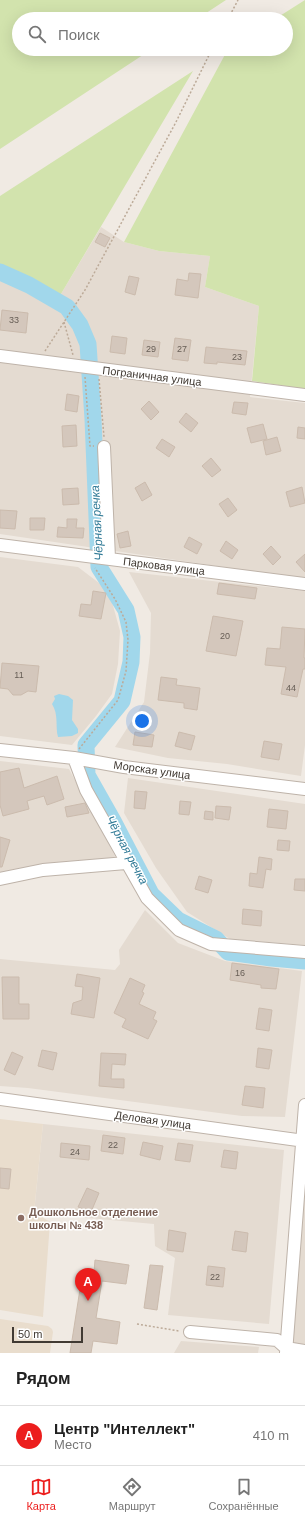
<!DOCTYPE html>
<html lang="ru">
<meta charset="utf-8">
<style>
body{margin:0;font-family:Arial,sans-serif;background:#f6f6f6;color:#222}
.scale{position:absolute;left:12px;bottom:10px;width:71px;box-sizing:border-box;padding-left:4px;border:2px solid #413a33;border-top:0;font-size:11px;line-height:14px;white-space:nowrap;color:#413a33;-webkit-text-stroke:3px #fff;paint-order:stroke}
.you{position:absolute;left:142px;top:721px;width:14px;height:14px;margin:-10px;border:3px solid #fff;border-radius:50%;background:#1a73e8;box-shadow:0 0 0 6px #1a73e833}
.badge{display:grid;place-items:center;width:26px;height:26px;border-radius:50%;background:#ec1e1d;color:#fff;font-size:13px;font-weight:700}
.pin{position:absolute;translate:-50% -33px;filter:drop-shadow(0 1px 2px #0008)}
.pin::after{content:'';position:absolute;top:21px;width:14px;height:12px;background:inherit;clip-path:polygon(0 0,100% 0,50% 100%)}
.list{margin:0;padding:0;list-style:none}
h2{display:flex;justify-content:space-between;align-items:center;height:52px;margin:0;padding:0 16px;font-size:17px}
h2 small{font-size:13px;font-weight:400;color:#767676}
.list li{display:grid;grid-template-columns:26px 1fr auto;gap:12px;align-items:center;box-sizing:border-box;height:60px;padding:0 16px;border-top:1px solid #e0e0e0}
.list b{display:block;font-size:15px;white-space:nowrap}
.list p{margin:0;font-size:13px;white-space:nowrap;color:#767676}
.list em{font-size:13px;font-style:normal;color:#767676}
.icon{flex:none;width:22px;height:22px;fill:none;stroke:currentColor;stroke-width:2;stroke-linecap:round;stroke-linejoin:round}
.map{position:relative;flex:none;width:305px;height:1353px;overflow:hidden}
.search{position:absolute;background:#fff;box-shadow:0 4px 16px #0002;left:12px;right:12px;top:12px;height:44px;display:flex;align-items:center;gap:10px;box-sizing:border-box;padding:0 14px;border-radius:22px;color:#767676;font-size:15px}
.sheet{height:112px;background:#fff}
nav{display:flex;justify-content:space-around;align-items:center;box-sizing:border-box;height:56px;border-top:1px solid #e0e0e0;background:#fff;font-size:11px;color:#767676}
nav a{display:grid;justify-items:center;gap:2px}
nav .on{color:#ec1e1d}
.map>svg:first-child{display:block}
</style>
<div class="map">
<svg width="305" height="1353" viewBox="0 0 305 1353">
<rect width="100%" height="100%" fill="#f0eae3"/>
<path fill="#e4dbd1" d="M 101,227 L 124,242 L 159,251 L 210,256 L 205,287 L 259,306 L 250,397 L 305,403 L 305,579 L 0,534 L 0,276 L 58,299 Z
M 0,557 L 78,567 L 103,586 L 112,602 L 120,631 L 118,664 L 112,694 L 96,716 L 72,745 L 0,736 Z
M 129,572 L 305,591 L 305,745 L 301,776 L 227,764 L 168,758 L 115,747 L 144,702 L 150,653 L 151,613 Z
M 0,761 L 69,769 L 117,860 L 0,874 Z
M 128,778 L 305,804 L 305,945 L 230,939 L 187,912 L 156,868 L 124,813 Z
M 145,910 L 178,943 L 225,961 L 302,971 L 285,1117 L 242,1116 L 28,1088 L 0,1086 L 0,959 L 115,970 L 120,964 L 119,950 Z
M 43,1124 L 284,1150 L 269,1324 L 168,1315 L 175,1258 L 155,1246 L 154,1224 L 34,1213 Z
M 305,1187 L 305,1346 L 293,1345 Z
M 181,1341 L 259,1347 L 258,1353 L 174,1353 Z"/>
<path fill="#e9ddcd" d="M 0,1119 L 43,1124 L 34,1212 L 50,1222 L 43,1317 L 0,1310 Z
M 0,1319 L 48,1326 L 52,1329 L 53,1332 L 50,1353 L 0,1353 Z"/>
<path fill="#d2e3ad" d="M 0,0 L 226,0 L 197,19 L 19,19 L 19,49 L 152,49 L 0,149 Z
M 305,0 L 305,389 L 252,381 L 259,306 L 205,287 L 210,256 L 159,251 L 124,242 L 228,49 L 286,49 L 286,19 L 275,19 Z
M 193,71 L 58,299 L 0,276 L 0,196 Z"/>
<path fill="#a1d7eb" d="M 59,694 L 68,696 L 73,700 L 72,720 L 78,729 L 78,733 L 72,736 L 58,737 C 55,726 59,715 52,704 L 55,699 L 54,696 Z"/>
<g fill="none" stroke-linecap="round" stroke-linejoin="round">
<path stroke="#a1d7eb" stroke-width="17" d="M 0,272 L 29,285 L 67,307 L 80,325 L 88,344 L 93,419 L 99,567 L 126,610 L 132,637 L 131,662 L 122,701 L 86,745 L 87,775 L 113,821 L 151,894 L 178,920 L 216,939 L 228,952 L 271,958 L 305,961"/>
</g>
<path fill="#d4c7bc" stroke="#cbbbad" d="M 100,233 L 110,238 L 105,247 L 95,242 Z
M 189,273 L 201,274 L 198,298 L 175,295 L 177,279 L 188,281 Z
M 129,276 L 139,278 L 135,295 L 125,292 Z
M 2,310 L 28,313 L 26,333 L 0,330 Z
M 112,336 L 127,338 L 125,354 L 110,352 Z
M 175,338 L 191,340 L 188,361 L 172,359 Z
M 144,340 L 160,342 L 158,357 L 142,355 Z
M 206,347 L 247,351 L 245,365 L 217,362 L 217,364 L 204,363 Z
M 67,394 L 79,396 L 77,412 L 65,410 Z
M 149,401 L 159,412 L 151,420 L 141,409 Z
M 234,402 L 248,403 L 246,415 L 232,413 Z
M 186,413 L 198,423 L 191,432 L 179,422 Z
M 263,424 L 267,439 L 251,443 L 247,428 Z
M 76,425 L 77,446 L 63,447 L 62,426 Z
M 298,427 L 305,428 L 305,439 L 297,438 Z
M 277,437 L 281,451 L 266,455 L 263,441 Z
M 162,439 L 175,447 L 169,457 L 156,448 Z
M 211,458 L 221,470 L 212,477 L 202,466 Z
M 145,482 L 152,495 L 142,501 L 135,488 Z
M 302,487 L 305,503 L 290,507 L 286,492 Z
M 78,488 L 79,504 L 63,505 L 62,489 Z
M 228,498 L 237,510 L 228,517 L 219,504 Z
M 0,510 L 17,511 L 15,529 L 0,528 Z
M 30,518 L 45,518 L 44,530 L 30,530 Z
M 67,519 L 77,519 L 76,528 L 84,528 L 83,538 L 57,537 L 58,527 L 67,528 Z
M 128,531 L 131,546 L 120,548 L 117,534 Z
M 189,537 L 202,544 L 197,554 L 184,547 Z
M 226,541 L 238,550 L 232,559 L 220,551 Z
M 271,546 L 281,557 L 273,565 L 263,554 Z
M 305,554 L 305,572 L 296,562 Z
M 219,583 L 257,588 L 255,599 L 217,594 Z
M 93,591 L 106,593 L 101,619 L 79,616 L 81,604 L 91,605 Z
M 213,616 L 243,621 L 236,656 L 206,651 Z
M 282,627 L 305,629 L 304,658 L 305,658 L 305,669 L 303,669 L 297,697 L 281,694 L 286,667 L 265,665 L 267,648 L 280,649 Z
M 2,663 L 39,666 L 36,692 L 28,691 L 21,695 L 13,695 L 8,689 L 0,688 Z
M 161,677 L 177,679 L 176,685 L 200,688 L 197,710 L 184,708 L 184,703 L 158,700 Z
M 135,732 L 154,735 L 152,747 L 133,745 Z
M 179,732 L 195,736 L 191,750 L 175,746 Z
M 264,741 L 282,744 L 279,760 L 261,757 Z
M 19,768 L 24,788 L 57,776 L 64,799 L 47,805 L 44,796 L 27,801 L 29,809 L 3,816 L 0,805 L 0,772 Z
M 135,791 L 147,792 L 145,809 L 134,808 Z
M 180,801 L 191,802 L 189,815 L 179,814 Z
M 85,803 L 89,813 L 67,817 L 65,807 Z
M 216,806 L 231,807 L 229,820 L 215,818 Z
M 269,809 L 288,811 L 286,829 L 267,827 Z
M 205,811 L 213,812 L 213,820 L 204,819 Z
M 0,837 L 10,840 L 2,867 L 0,867 Z
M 278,840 L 290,841 L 289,851 L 277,850 Z
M 259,857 L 272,859 L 271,870 L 266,869 L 263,888 L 249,886 L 250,873 L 257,874 Z
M 199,876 L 212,880 L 208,893 L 195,889 Z
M 295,879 L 305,879 L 305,891 L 294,890 Z
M 243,909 L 262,911 L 261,926 L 242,924 Z
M 232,963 L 279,969 L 276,989 L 261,988 L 261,985 L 230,980 Z
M 77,974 L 100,978 L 94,1018 L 71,1014 L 73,1003 L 82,1000 L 83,987 L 75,986 Z
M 2,977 L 19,977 L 19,1004 L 29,1004 L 29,1019 L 3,1019 Z
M 130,978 L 145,985 L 142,992 L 144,993 L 139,1004 L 156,1012 L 153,1019 L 157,1021 L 148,1039 L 122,1027 L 126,1019 L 114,1013 Z
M 259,1008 L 272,1010 L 269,1031 L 256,1029 Z
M 258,1048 L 272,1050 L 269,1069 L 256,1067 Z
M 42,1050 L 57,1053 L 53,1070 L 38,1066 Z
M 12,1052 L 23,1057 L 15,1075 L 4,1070 Z
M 101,1053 L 126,1054 L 125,1065 L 112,1064 L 111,1079 L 124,1079 L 124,1088 L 99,1086 Z
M 245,1086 L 265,1088 L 263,1108 L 242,1105 Z
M 103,1135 L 125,1138 L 123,1154 L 101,1151 Z
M 143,1142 L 163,1146 L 160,1160 L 140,1155 Z
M 61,1143 L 90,1146 L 89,1160 L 60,1157 Z
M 178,1143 L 193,1145 L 190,1162 L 175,1160 Z
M 224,1150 L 238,1152 L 236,1169 L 221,1167 Z
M 0,1168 L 11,1169 L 9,1189 L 0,1188 Z
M 87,1188 L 99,1193 L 91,1212 L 78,1207 Z
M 169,1230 L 186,1233 L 183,1252 L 167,1250 Z
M 235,1231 L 248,1233 L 246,1252 L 232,1250 Z
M 95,1260 L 129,1265 L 126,1284 L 102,1281 L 96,1318 L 120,1322 L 117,1344 L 93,1341 L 91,1353 L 70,1353 L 83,1270 L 94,1272 Z
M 150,1265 L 163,1266 L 157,1310 L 144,1308 Z
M 208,1266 L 225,1268 L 223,1287 L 206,1285 Z"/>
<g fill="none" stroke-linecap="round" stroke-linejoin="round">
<defs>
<path id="minor" d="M 0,356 L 305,395
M 104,447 L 109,558
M 0,545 L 305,584
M 0,750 L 74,758 L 124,767 L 305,789
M 74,758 L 86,790 L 147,898 L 179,930 L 211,944 L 305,952
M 0,879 L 43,870 L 126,863
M 0,1099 L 305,1141
M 190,1332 L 277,1340 L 286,1348 L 305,1351
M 286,1353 L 305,1105"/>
</defs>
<use href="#minor" stroke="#beb3a9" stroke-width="14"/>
<path stroke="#bcaa98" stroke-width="1.5" stroke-dasharray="2 2" stroke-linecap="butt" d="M 228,19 L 238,0
M 64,322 L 73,355
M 45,351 L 85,290 L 176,122 L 212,49
M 85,377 L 90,446 L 94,446
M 99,379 L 104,437
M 79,749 L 118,700 L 126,671 L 128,640 L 126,622 L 115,599 L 95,568
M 137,1324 L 179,1331"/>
<use href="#minor" stroke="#fff" stroke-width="12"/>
</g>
<circle fill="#8d6e63" stroke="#fff" stroke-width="1.5" cx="21" cy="1218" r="4"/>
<g text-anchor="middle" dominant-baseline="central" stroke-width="3" stroke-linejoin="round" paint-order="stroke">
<g font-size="9" fill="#665d55">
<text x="14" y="320">33</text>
<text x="151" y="349">29</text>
<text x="182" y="349">27</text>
<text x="237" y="357">23</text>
<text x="225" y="636">20</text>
<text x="19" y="675">11</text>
<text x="291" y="688">44</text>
<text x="240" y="973">16</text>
<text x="113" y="1145">22</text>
<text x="75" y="1152">24</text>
<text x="215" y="1277">22</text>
</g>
<g font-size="11" fill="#413a33" stroke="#fff">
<text transform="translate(152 376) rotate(7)">Пограничная улица</text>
<text transform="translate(164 566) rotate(7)">Парковая улица</text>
<text transform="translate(152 770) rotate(8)">Морская улица</text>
<text transform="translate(153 1120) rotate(8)">Деловая улица</text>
</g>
<g font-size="11" font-weight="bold" fill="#785e54" stroke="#fff" text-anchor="start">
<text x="29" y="1212">Дошкольное отделение<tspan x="29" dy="13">школы № 438</tspan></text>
</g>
<g font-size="12" font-style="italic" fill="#307a96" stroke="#fff">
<text transform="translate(97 523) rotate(-93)">Чёрная речка</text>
<text transform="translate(127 850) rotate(62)">Чёрная речка</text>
</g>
</g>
</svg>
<div class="scale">50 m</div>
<div class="you"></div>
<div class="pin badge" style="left:88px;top:1301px">A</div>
<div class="search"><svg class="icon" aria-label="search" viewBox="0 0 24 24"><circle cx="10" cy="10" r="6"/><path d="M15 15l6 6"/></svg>Поиск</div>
</div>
<section class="sheet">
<h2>Рядом<small></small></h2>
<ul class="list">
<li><span class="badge">A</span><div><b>Центр &quot;Интеллект&quot;</b><p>Место</p></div><em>410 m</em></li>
</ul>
</section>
<nav>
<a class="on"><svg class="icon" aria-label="map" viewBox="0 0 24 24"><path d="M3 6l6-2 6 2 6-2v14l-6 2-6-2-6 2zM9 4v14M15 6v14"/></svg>Карта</a>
<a><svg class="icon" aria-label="directions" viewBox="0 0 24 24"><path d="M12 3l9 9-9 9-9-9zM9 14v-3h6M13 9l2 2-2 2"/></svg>Маршрут</a>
<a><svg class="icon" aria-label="saved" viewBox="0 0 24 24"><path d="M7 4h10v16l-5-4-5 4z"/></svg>Сохранённые</a>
</nav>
